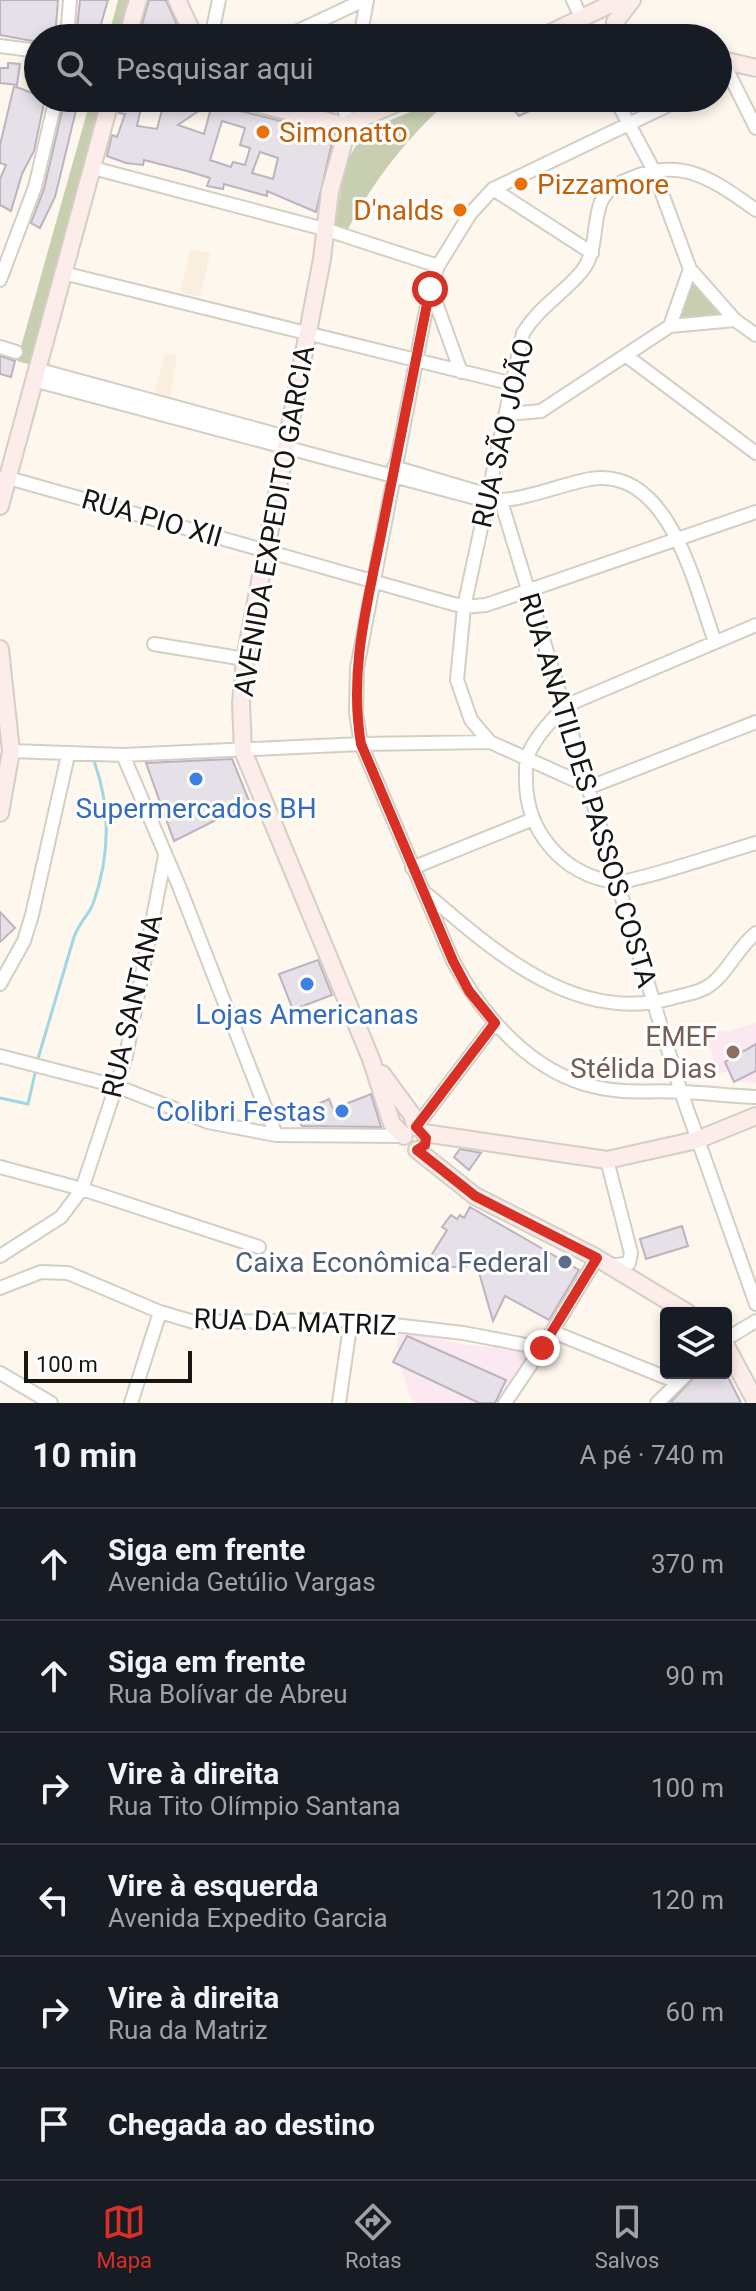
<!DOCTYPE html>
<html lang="pt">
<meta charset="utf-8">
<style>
body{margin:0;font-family:Roboto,sans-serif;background:#242831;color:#f1f3f6}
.controls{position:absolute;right:24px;bottom:24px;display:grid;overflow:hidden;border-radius:8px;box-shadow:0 4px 12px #0003}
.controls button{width:72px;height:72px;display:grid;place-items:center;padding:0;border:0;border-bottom:2px solid #363941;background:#171b24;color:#f1f3f6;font:40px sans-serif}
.scale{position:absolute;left:24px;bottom:20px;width:168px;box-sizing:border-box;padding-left:8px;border:4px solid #181613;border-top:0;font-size:22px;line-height:28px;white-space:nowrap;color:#181613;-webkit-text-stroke:6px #fff;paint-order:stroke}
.stop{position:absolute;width:24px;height:24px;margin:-18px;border:6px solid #d93025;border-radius:50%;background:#fff}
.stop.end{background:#d93025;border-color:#fff;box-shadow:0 2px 8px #0008}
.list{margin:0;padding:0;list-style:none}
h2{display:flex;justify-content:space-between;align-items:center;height:104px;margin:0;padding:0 32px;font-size:34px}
h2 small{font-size:26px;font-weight:400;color:#9ea1a6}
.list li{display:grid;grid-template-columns:52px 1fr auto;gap:24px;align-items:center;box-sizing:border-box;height:112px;padding:0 32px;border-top:2px solid #363941}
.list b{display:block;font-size:30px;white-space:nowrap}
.list p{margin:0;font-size:26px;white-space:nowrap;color:#9ea1a6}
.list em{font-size:26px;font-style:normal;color:#9ea1a6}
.icon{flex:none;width:44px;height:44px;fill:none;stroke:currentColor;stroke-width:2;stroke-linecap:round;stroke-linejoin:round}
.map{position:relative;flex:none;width:756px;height:1403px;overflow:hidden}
.search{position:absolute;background:#171b24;box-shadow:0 4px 12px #0003;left:24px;right:24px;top:24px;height:88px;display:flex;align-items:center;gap:20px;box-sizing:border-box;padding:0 28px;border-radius:44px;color:#9ea1a6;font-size:30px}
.sheet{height:776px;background:#171b24}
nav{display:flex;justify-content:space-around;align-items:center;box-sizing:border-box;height:112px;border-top:2px solid #363941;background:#171b24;font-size:22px;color:#9ea1a6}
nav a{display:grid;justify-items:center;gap:4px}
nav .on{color:#d93025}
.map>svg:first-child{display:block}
</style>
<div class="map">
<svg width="756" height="1403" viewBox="0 0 756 1403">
<rect width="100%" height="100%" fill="#fef7ee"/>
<path fill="#faeede" d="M 191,249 L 210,253 L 200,297 L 180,292 Z
M 165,353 L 177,356 L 170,397 L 154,393 Z"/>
<path fill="#fce8f0" d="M 756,1023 L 756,1083 L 733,1081 L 729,1071 L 718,1074 L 705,1033 L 729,1031 Z
M 395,1331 L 468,1345 L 534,1352 L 497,1403 L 416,1403 L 411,1398 L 400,1365 L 393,1362 L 398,1349 Z"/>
<path fill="#c8ceb0" d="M 118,0 L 131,0 L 120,38 L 108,38 Z
M 91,98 L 104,98 L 32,365 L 17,361 Z
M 447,98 L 452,98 C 408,136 373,181 346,233 L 335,231 C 348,127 355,134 447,98 Z
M 690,269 L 735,320 L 670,326 Z"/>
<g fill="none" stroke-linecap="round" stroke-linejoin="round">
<path stroke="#9fd8e3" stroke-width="3" d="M 37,1062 L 74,937 C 79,923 89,914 93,904 C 110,856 111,808 94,761
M 0,1098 L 28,1104 L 36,1069"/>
</g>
<path fill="#e6e0e9" stroke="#bbb4be" stroke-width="2" fill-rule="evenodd" d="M 0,0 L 58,0 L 55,38 L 38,38 L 38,42 L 0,35 Z
M 80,0 L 108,0 L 97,38 L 76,38 Z
M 149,0 L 166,0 L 183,38 L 138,38 Z
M 8,63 L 20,64 L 17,85 L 0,83 L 0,68 L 8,68 Z
M 14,86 L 45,98 L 34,151 L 22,174 L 11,211 L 0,205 L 0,179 L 6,165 L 0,163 L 0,145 Z
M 65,98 L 79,98 L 55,197 L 40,228 L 31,223 L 44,189 Z
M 124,98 L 143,99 L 137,126 L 157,129 L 162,110 L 190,98 L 221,98 L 232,109 L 334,134 L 316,212 L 267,191 L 267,196 L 224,184 L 223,189 L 207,186 L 210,178 L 187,171 L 144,160 L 143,165 L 126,163 L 107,156 L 112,135 L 117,137 L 125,114 L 119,113 ZM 213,101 L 204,134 L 178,125 ZM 222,121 L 245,128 L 240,145 L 250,148 L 245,165 L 233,162 L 231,167 L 210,160 ZM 260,152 L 278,158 L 273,179 L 252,173 Z
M 504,98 L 558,98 L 519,116 Z
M 0,356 L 15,361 L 11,377 L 0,374 Z
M 232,759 L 250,803 L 174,841 L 146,763 Z
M 0,912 L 15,928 L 0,942 Z
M 318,960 L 332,995 L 293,1010 L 279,974 Z
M 756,1044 L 756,1071 L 734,1082 L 725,1062 Z
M 371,1094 L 381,1127 L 302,1126 L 296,1114 L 329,1099 L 333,1109 Z
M 460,1149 L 481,1153 L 469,1170 L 454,1157 Z
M 470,1207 L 579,1270 L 549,1320 L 505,1296 L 493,1321 L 476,1262 L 464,1267 L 424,1267 L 447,1230 L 442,1227 L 451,1215 L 457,1219 L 460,1215 L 464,1218 Z
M 682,1226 L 688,1246 L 646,1259 L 640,1239 Z
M 407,1336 L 506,1380 L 495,1403 L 479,1403 L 393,1362 Z
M 698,1373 L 726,1373 L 741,1403 L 670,1403 Z"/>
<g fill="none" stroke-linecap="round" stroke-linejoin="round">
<defs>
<path id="street" d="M 573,0 L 581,17
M 67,38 L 70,0
M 211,38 L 219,0
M 283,38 L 364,0
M 360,38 L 367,0
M 0,46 L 38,51
M 729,74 L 756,128
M 348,98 L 345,112 L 349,123
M 615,98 L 653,169 L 690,269 L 735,320 L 756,335
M 683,98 L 493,189 L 470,214 L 438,266 L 430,289 L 357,668 L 356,713 L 361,744 L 453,961 C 483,1017 532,1073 596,1087 C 625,1094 653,1090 682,1092 C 707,1093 731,1096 756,1097
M 93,168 L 324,229 L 438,266
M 493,189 L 592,253
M 63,273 L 513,384
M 0,280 L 35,187 L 56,98
M 432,292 L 461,372
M 670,326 L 735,320
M 0,347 L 16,352
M 628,357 L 756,453
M 36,369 L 286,437
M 33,380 L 487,501 C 524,501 555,486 590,479 C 669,465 695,587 715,642
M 507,414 L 541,411 L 670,326 L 690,269
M 394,467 L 495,497
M 5,477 L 464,607 L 486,605 L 756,512
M 501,501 L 681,1092 L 756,1304
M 756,625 L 565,706 C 551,721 536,736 528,755 C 525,762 526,772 526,780 C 526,831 562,874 614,882 C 627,885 735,849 756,843
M 154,644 L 245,659
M 490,742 L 471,720 L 457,680 L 464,607 L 523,333 C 539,307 563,294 582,271 C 598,251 592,224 601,202 C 607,189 617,184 629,179 C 682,156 712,179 756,210
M 11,751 L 123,755 L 361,744 L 490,742 L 590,787 L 756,722
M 123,755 L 179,886 L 276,1135
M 412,868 L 531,820
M 428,895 C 495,952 576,1025 672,998 C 683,995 698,993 707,987 C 726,976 737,948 756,933
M 0,984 L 24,941 L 32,915 L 68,755
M 0,1056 L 116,1086 L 208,1122 L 276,1135 L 404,1136
M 416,1127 L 495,1023
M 607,1160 L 631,1253 L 629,1263 L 612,1266
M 0,1167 L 82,1189 L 259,1247
M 0,1256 L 61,1217 L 82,1189 L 126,1056 L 165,856
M 0,1288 L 41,1272 L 68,1273 L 160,1312 L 194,1322 L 351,1320 L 463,1333 L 542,1348 L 597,1258
M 553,1332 L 677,1382
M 726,1339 L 756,1321
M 0,1373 L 51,1403
M 131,1403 L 160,1312
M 339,1403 L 351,1320
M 505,1403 L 542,1348
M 657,1403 L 688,1373"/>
<path id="secondary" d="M 177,0 L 195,38
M 557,33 L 577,31 L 610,38
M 127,38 L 138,0
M 540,38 L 619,0
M 624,38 L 616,31 L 615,22 L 632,0
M 718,59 L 756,68
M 235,98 L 347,126
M 356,98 L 373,111
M 0,506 L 111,98
M 0,649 L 11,751 L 0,813
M 382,1074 L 412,1115 L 416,1127
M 424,1133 L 607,1160 L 697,1140 L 756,1116
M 404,1136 L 392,1124 L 371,1059 L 243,751 L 241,703 L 245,659 L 322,259 L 330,191 L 349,123 L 409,98
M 417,1150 L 475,1196 L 597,1258 L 688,1313
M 726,1346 L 756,1402"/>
</defs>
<use href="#street" stroke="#d4cec5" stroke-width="16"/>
<use href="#secondary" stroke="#d4cec5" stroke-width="20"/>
<use href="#street" stroke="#fff" stroke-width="12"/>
<use href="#secondary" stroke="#fcecea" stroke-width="16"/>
</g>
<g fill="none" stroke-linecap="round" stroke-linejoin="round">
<path stroke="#d93025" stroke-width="10" d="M 430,289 C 414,373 396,456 380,540 C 366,608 349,674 361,744 L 453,961 L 469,991 L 495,1023 L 416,1127 L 426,1138 L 425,1145 L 417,1150 L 475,1196 L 597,1258 L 542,1348"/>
</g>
<g fill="#e8710a" stroke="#fff" stroke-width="3">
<circle cx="263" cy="132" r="8"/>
<circle cx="521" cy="184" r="8"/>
<circle cx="460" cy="210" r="8"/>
</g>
<g fill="#3f7fe0" stroke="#fff" stroke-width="3">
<circle cx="196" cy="779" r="8"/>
<circle cx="307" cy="984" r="8"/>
<circle cx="342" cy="1111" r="8"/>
</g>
<circle fill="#8d6e63" stroke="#fff" stroke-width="3" cx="733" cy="1052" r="8"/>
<circle fill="#5c6f8a" stroke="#fff" stroke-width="3" cx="565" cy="1262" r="8"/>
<g text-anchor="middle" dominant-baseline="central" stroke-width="6" stroke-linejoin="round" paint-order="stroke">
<g font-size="28" fill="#c56008" stroke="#fff" text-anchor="start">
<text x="279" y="132">Simonatto</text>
<text x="537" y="184">Pizzamore</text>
<text x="444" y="210" text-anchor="end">D'nalds</text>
</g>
<g font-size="28" fill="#181613" stroke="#fff">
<text transform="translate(503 433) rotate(-77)">RUA SÃO JOÃO</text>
<text transform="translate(152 518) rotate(16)">RUA PIO XII</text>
<text transform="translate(274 521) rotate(-80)">AVENIDA EXPEDITO GARCIA</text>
<text transform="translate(588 790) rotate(73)">RUA ANATILDES PASSOS COSTA</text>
<text transform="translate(132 1006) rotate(-77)">RUA SANTANA</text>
<text transform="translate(295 1322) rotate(2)">RUA DA MATRIZ</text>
</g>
<g font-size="28" fill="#366cbe" stroke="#fff">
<text x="196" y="808">Supermercados BH</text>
<text x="307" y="1014">Lojas Americanas</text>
<text x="326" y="1111" text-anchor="end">Colibri Festas</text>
</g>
<g font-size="28" fill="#785e54" stroke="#fff" text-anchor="end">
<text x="717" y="1036">EMEF<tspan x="717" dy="32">Stélida Dias</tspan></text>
</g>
<g font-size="28" fill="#4e5e75" stroke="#fff" text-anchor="end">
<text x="549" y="1262">Caixa Econômica Federal</text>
</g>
</g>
</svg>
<div class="controls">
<button><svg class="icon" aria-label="layers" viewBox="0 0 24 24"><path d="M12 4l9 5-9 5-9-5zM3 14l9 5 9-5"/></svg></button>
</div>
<div class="scale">100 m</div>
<div class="stop" style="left:430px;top:289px"></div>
<div class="stop end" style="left:542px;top:1348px"></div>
<div class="search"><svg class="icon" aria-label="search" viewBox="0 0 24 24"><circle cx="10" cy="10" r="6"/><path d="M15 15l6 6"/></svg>Pesquisar aqui</div>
</div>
<section class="sheet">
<h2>10 min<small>A pé · 740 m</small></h2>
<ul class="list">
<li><svg class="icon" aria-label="ahead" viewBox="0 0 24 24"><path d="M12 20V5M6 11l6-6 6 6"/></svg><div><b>Siga em frente</b><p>Avenida Getúlio Vargas</p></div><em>370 m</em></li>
<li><svg class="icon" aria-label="ahead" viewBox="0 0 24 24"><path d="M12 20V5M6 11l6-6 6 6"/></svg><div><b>Siga em frente</b><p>Rua Bolívar de Abreu</p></div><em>90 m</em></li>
<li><svg class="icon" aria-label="right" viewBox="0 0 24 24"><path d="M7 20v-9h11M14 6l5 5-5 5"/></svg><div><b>Vire à direita</b><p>Rua Tito Olímpio Santana</p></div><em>100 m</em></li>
<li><svg class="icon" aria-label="left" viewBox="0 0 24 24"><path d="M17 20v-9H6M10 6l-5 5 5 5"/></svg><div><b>Vire à esquerda</b><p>Avenida Expedito Garcia</p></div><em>120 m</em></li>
<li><svg class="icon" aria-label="right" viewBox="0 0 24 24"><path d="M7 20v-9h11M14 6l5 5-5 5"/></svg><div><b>Vire à direita</b><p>Rua da Matriz</p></div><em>60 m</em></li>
<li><svg class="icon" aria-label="arrive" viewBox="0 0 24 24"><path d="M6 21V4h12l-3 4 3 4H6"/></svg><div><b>Chegada ao destino</b></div></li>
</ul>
</section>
<nav>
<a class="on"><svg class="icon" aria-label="map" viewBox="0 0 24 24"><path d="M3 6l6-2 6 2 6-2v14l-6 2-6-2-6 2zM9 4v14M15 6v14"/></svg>Mapa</a>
<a><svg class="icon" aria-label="directions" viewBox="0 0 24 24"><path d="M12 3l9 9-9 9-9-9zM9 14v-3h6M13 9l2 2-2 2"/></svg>Rotas</a>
<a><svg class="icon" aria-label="saved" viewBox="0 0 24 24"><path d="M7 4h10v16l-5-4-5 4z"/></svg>Salvos</a>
</nav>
